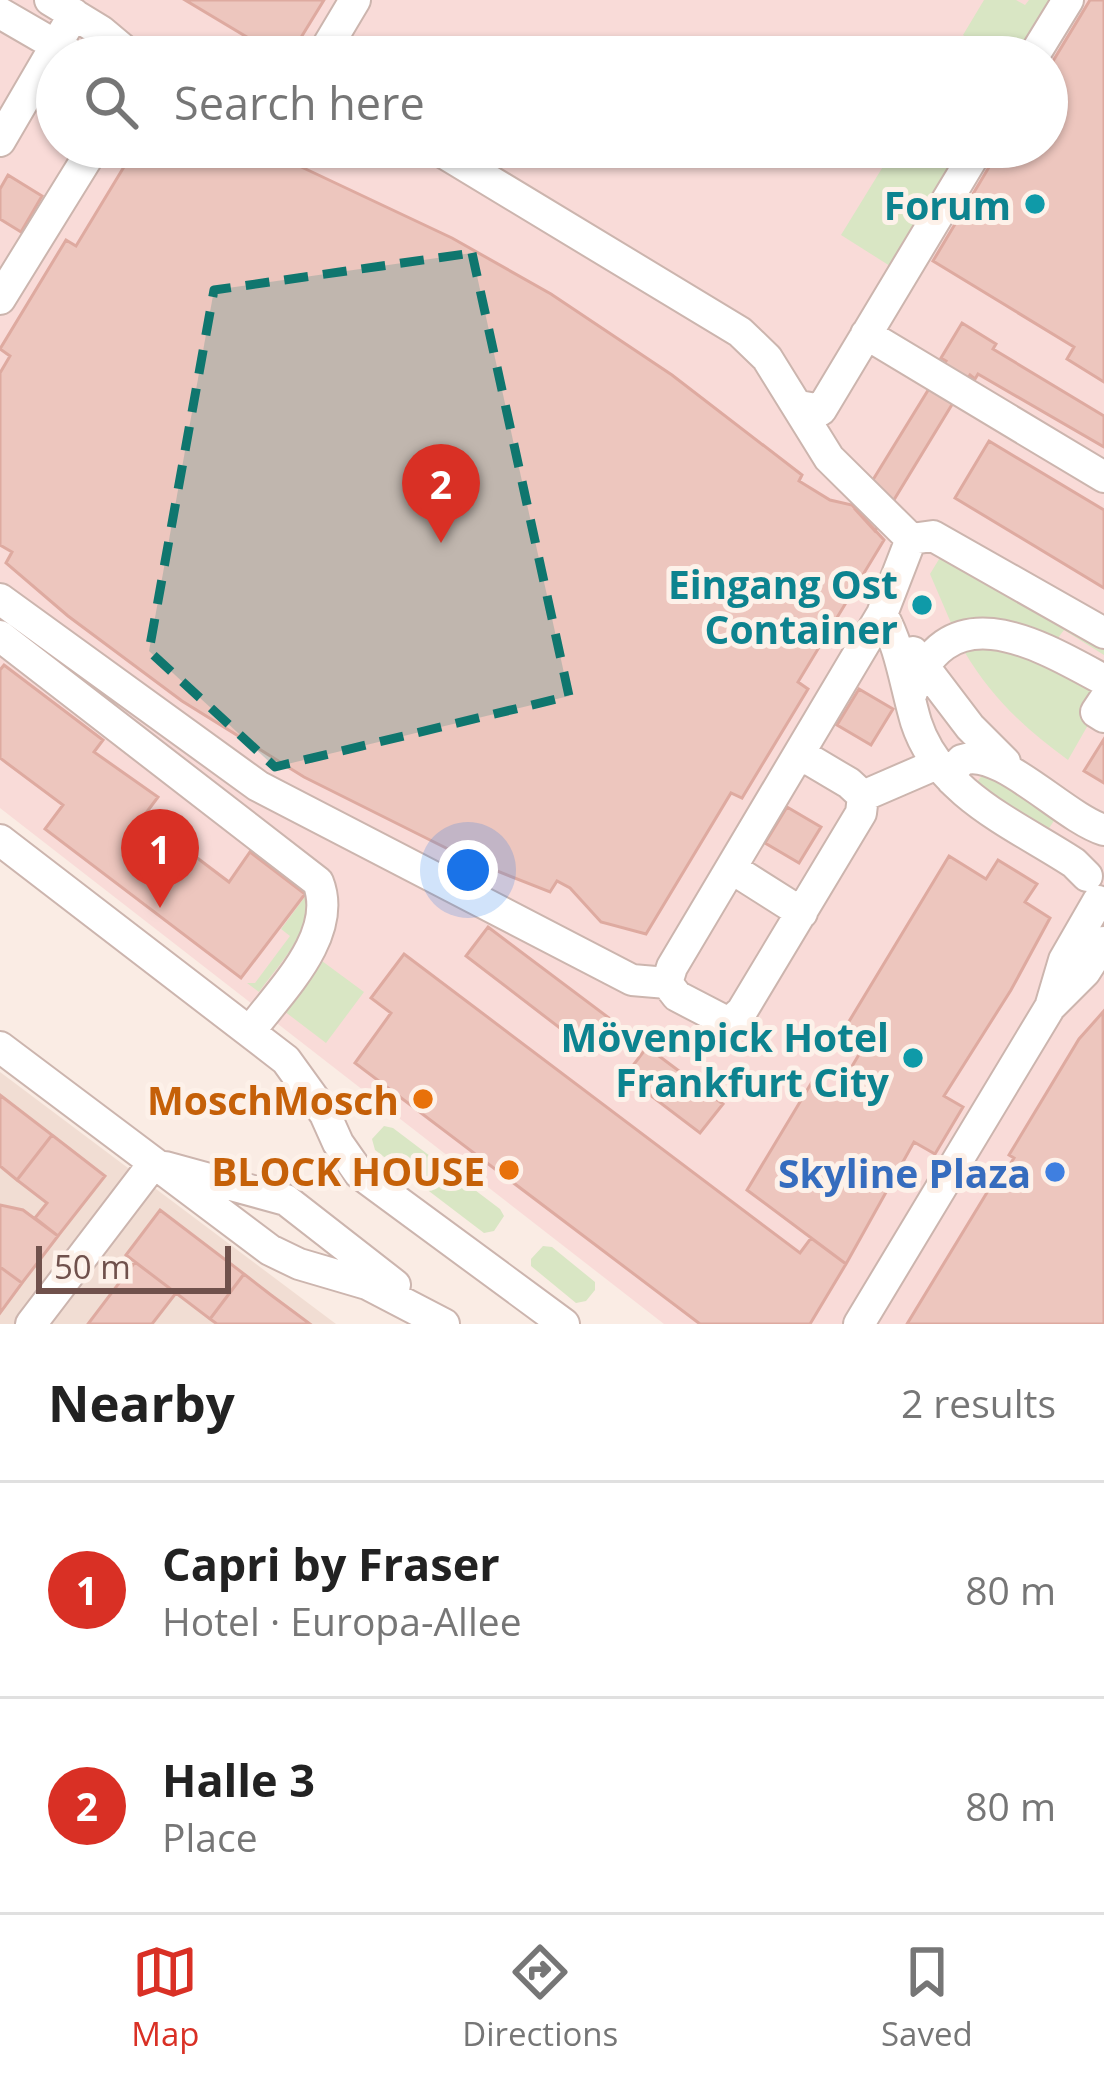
<!DOCTYPE html>
<meta charset="utf-8">
<style>
body{margin:0;font-family:"Open Sans",sans-serif;background:#f6f6f6;color:#222}
.scale{position:absolute;left:36px;bottom:30px;width:195px;box-sizing:border-box;padding-left:12px;border:6px solid #70514c;border-top:0;font-size:33px;line-height:42px;white-space:nowrap;color:#70514c;-webkit-text-stroke:9px #fdf1e9;paint-order:stroke}
.you{position:absolute;left:468px;top:870px;width:42px;height:42px;margin:-30px;border:9px solid #fff;border-radius:50%;background:#1a73e8;box-shadow:0 0 0 18px #1a73e833}
.badge{display:grid;place-items:center;width:78px;height:78px;border-radius:50%;background:#d93025;color:#fff;font-size:39px;font-weight:700}
.pin{position:absolute;translate:-50% -99px;filter:drop-shadow(0 3px 6px #0008)}
.pin::after{content:'';position:absolute;top:63px;width:42px;height:36px;background:inherit;clip-path:polygon(0 0,100% 0,50% 100%)}
.list{margin:0;padding:0;list-style:none}
h2{display:flex;justify-content:space-between;align-items:center;height:156px;margin:0;padding:0 48px;font-size:51px}
h2 small{font-size:39px;font-weight:400;color:#767676}
.list li{display:grid;grid-template-columns:78px 1fr auto;gap:36px;align-items:center;box-sizing:border-box;height:216px;padding:0 48px;border-top:3px solid #e0e0e0}
.list b{display:block;font-size:45px;white-space:nowrap}
.list p{margin:0;font-size:39px;white-space:nowrap;color:#767676}
.list em{font-size:39px;font-style:normal;color:#767676}
.icon{flex:none;width:66px;height:66px;fill:none;stroke:currentColor;stroke-width:2;stroke-linecap:round;stroke-linejoin:round}
.map{position:relative;flex:none;width:1104px;height:1324px;overflow:hidden}
.search{position:absolute;background:#fff;box-shadow:0 3px 9px #0004;left:36px;right:36px;top:36px;height:132px;display:flex;align-items:center;gap:30px;box-sizing:border-box;padding:0 42px;border-radius:66px;color:#767676;font-size:45px}
.sheet{height:588px;background:#fff}
nav{display:flex;justify-content:space-around;align-items:center;box-sizing:border-box;height:168px;border-top:3px solid #e0e0e0;background:#fff;font-size:33px;color:#767676}
nav a{display:grid;justify-items:center;gap:6px}
nav .on{color:#d93025}
.map>svg:first-child{display:block}
</style>
<div class="map">
<svg width="1104" height="1324" viewBox="0 0 1104 1324">
<rect width="100%" height="100%" fill="#faece4"/>
<path fill="#f1ddd3" d="M 0,1072 L 336,1324 L 0,1324 Z"/>
<path fill="#f9dbd8" fill-rule="evenodd" d="M 0,0 L 1104,0 L 1104,1324 L 664,1324 L 0,808 ZM 57,57 L 1047,57 L 1047,147 L 57,147 Z"/>
<path fill="#d9e6c4" d="M 984,0 L 1016,0 L 1025,5 L 1029,0 L 1052,0 L 1018,57 L 998,57 L 963,35 Z
M 895,147 L 963,147 L 890,266 L 841,235 Z
M 944,551 L 1104,642 L 1104,655 L 1064,630 L 1058,638 C 1021,621 991,615 951,623 L 930,574 Z
M 976,644 L 1039,660 L 1104,697 L 1068,760 C 1025,729 991,697 964,651 Z
M 984,773 L 1057,816 L 1046,833 L 980,788 L 977,782 Z
M 255,848 L 309,888 C 315,927 281,962 259,992 L 247,983 L 255,983 L 290,936 L 281,929 L 307,894 L 250,850 Z
M 322,961 L 364,992 L 326,1043 L 284,1011 Z
M 384,1126 L 393,1128 L 500,1209 L 504,1216 L 494,1231 L 484,1233 L 375,1150 L 372,1139 Z
M 543,1246 L 552,1247 L 595,1282 L 595,1290 L 586,1301 L 576,1303 L 531,1266 L 531,1259 Z"/>
<path fill="#edc6be" stroke="#deaaa0" stroke-width="3" d="M 185,0 L 324,0 L 289,57 L 280,57 Z
M 1090,0 L 1104,0 L 1104,382 L 1067,359 L 1074,347 L 933,261 L 1001,147 L 1047,147 L 1047,71 Z
M 248,38 L 274,53 L 270,57 L 231,57 Z
M 136,147 L 245,147 L 254,153 L 259,147 L 452,238 L 551,294 L 672,375 L 802,475 L 799,481 L 830,500 L 852,505 L 884,540 L 798,682 L 808,689 L 742,798 L 731,793 L 646,934 L 601,922 L 570,888 L 557,881 L 550,892 L 472,861 L 304,777 L 182,701 L 68,616 L 6,563 L 12,552 L 0,545 L 0,373 L 10,356 L 0,349 L 66,240 L 76,246 Z
M 8,175 L 42,196 L 21,232 L 0,219 L 0,189 Z
M 962,323 L 996,344 L 993,349 L 1104,416 L 1104,447 L 978,374 L 975,379 L 970,375 L 875,531 L 855,509 L 946,361 L 941,358 Z
M 989,441 L 1104,510 L 1104,588 L 955,498 Z
M 4,665 L 103,740 L 94,752 L 158,797 L 143,817 L 229,882 L 250,852 L 305,894 L 241,978 L 45,829 L 63,805 L 0,758 L 0,670 Z
M 859,689 L 893,709 L 871,745 L 837,725 Z
M 1104,739 L 1104,783 L 1084,771 Z
M 787,807 L 821,827 L 799,863 L 765,843 Z
M 949,856 L 986,879 L 998,860 L 1037,884 L 1025,902 L 1050,918 L 1011,990 L 944,1096 L 963,1107 L 935,1154 L 914,1142 L 846,1264 L 747,1190 L 812,1082 L 835,1095 L 864,1046 L 842,1033 Z
M 488,927 L 609,1018 L 586,1048 L 466,956 Z
M 404,954 L 800,1253 L 811,1238 L 846,1264 L 810,1324 L 700,1324 L 355,1063 L 391,1013 L 371,998 Z
M 1103,1012 L 1104,1324 L 907,1324 L 991,1186 L 995,1188 L 1014,1158 L 1009,1155 L 1079,1039 Z
M 647,1047 L 723,1104 L 700,1133 L 625,1076 Z
M 0,1095 L 52,1135 L 17,1180 L 0,1166 Z
M 52,1135 L 105,1176 L 58,1236 L 35,1218 L 47,1203 L 17,1180 Z
M 0,1205 L 23,1210 L 58,1236 L 22,1283 L 0,1267 Z
M 160,1210 L 244,1274 L 210,1319 L 126,1255 Z
M 135,1262 L 176,1293 L 152,1324 L 88,1324 Z
M 0,1267 L 22,1283 L 0,1313 Z
M 244,1274 L 271,1295 L 310,1324 L 217,1324 L 210,1319 Z"/>
<g fill="none" stroke-linecap="round" stroke-linejoin="round">
<defs>
<path id="minor" d="M 50,0 L 101,31 L 132,57
M 0,13 L 76,57
M 321,57 L 355,0
M 1033,57 L 1068,0
M 0,141 L 74,14
M 434,147 L 740,332 L 767,358 L 829,458 L 911,539 L 882,614 C 901,648 905,685 916,722 C 939,794 1016,825 1074,863 L 1087,876
M 0,299 L 94,147
M 866,334 L 1104,477
M 799,406 L 821,410 L 979,147
M 911,539 L 933,536 L 1104,633
M 0,599 L 258,786 L 632,980 L 667,983 L 672,967 L 882,614
M 0,636 L 318,882 C 339,935 280,991 251,1030
M 913,652 L 970,727 L 1005,762
M 910,698 C 945,590 1035,642 1104,680
M 1104,700 L 1096,712 L 1104,717
M 952,780 L 951,772 L 962,760 C 999,746 1063,817 1104,830
M 863,796 L 937,764
M 0,840 L 286,1060 L 325,1114 L 338,1143 L 359,1173 L 564,1324
M 731,868 L 802,913
M 667,983 L 677,996 L 729,1023 L 742,1011 L 861,813 L 863,796 L 849,783 L 800,754
M 1051,1004 L 1064,960 L 1098,901
M 0,1047 L 270,1250 L 299,1264 L 367,1284 L 444,1324
M 165,1167 L 286,1200 L 395,1285
M 31,1324 L 153,1164
M 859,1324 L 1050,1007 L 1085,972 L 1104,942"/>
</defs>
<use href="#minor" stroke="#ccb5ae" stroke-width="34"/>
<use href="#minor" stroke="#fff" stroke-width="30"/>
</g>
<path fill="#0f766e" fill-opacity="0.2" stroke="#0f766e" stroke-width="9" stroke-dasharray="24 15" stroke-linejoin="round" d="M 472,253 L 569,696 L 275,767 L 149,651 L 214,290 Z"/>
<g fill="#0f9aa8" stroke="#fdf1e9" stroke-width="4.5">
<circle cx="1035" cy="204" r="12"/>
<circle cx="922" cy="605" r="12"/>
<circle cx="913" cy="1058" r="12"/>
</g>
<g fill="#e8710a" stroke="#fdf1e9" stroke-width="4.5">
<circle cx="423" cy="1099" r="12"/>
<circle cx="509" cy="1170" r="12"/>
</g>
<circle fill="#3f7fe0" stroke="#fdf1e9" stroke-width="4.5" cx="1055" cy="1172" r="12"/>
<g text-anchor="middle" dominant-baseline="central" stroke-width="10" stroke-linejoin="round" paint-order="stroke">
<g font-size="39" font-weight="bold" fill="#0d838f" stroke="#fdf1e9" text-anchor="end">
<text x="1011" y="204">Forum</text>
<text x="898" y="583">Eingang Ost<tspan x="898" dy="45">Container</tspan></text>
<text x="889" y="1036">Mövenpick Hotel<tspan x="889" dy="45">Frankfurt City</tspan></text>
</g>
<g font-size="39" font-weight="bold" fill="#c56008" stroke="#fdf1e9" text-anchor="end">
<text x="399" y="1099">MoschMosch</text>
<text x="485" y="1170">BLOCK HOUSE</text>
</g>
<g font-size="39" font-weight="bold" fill="#366cbe" stroke="#fdf1e9" text-anchor="end">
<text x="1031" y="1172">Skyline Plaza</text>
</g>
</g>
</svg>
<div class="scale">50 m</div>
<div class="you"></div>
<div class="pin badge" style="left:160px;top:908px">1</div>
<div class="pin badge" style="left:441px;top:543px">2</div>
<div class="search"><svg class="icon" aria-label="search" viewBox="0 0 24 24"><circle cx="10" cy="10" r="6"/><path d="M15 15l6 6"/></svg>Search here</div>
</div>
<section class="sheet">
<h2>Nearby<small>2 results</small></h2>
<ul class="list">
<li><span class="badge">1</span><div><b>Capri by Fraser</b><p>Hotel · Europa-Allee</p></div><em>80 m</em></li>
<li><span class="badge">2</span><div><b>Halle 3</b><p>Place</p></div><em>80 m</em></li>
</ul>
</section>
<nav>
<a class="on"><svg class="icon" aria-label="map" viewBox="0 0 24 24"><path d="M3 6l6-2 6 2 6-2v14l-6 2-6-2-6 2zM9 4v14M15 6v14"/></svg>Map</a>
<a><svg class="icon" aria-label="directions" viewBox="0 0 24 24"><path d="M12 3l9 9-9 9-9-9zM9 14v-3h6M13 9l2 2-2 2"/></svg>Directions</a>
<a><svg class="icon" aria-label="saved" viewBox="0 0 24 24"><path d="M7 4h10v16l-5-4-5 4z"/></svg>Saved</a>
</nav>
